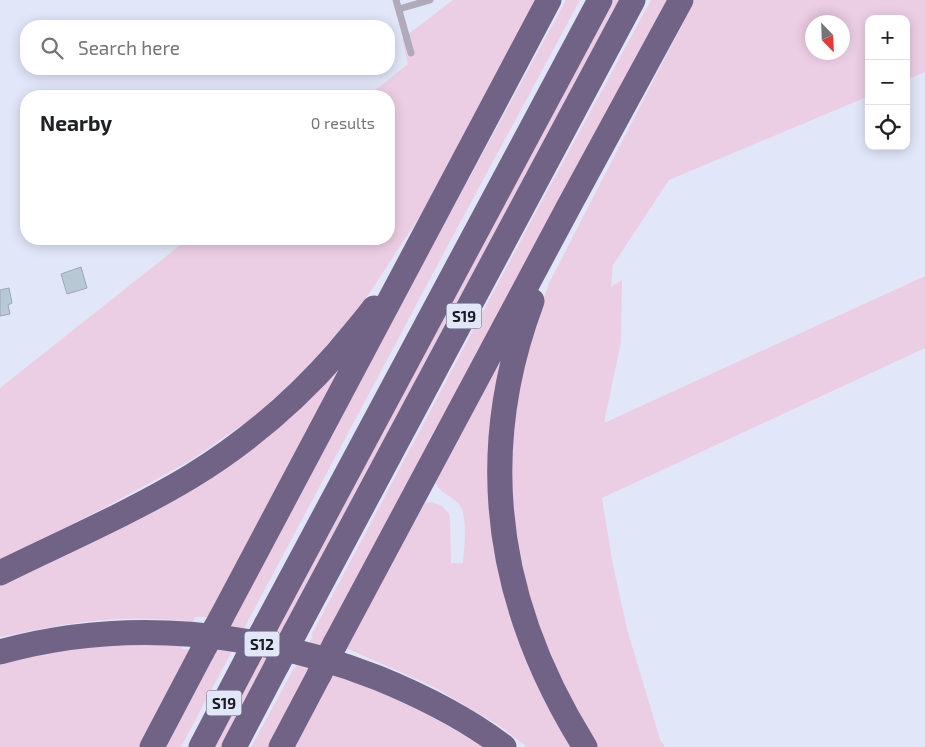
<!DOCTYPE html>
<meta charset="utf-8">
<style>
body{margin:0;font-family:"Exo 2",sans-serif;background:#f2f2f2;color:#202124}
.controls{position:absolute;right:15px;top:15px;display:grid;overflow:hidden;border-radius:10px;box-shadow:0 2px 12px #0003}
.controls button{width:45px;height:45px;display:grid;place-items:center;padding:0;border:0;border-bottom:1px solid #e0e0e0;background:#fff;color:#202124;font:25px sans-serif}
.compass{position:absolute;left:805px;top:15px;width:45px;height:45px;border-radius:50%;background:#fff;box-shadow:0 2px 12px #0003;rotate:157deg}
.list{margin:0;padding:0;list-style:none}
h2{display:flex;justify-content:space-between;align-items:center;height:65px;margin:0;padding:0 20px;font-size:21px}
h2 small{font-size:16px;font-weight:400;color:#757577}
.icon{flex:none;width:28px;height:28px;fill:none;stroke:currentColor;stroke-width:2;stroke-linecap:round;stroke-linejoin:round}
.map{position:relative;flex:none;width:925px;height:747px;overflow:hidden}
.search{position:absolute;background:#fff;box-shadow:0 2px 12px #0003;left:20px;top:20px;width:375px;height:55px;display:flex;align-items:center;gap:12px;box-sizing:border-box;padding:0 18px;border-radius:20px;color:#757577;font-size:19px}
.panel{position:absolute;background:#fff;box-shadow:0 2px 12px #0003;left:20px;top:90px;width:375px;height:155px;border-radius:20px}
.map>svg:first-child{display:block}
</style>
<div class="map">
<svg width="925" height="747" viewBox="0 0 925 747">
<rect width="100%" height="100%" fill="#e1e7f9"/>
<path fill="#eccee4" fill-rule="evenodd" d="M 453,0 L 538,0 L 424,210 L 365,300 L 309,366 L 254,417 L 188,462 L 100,510 L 0,560 L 0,388 L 188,239 L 389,239 L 389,96 L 368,96 L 408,64 L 402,39 Z
M 566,0 L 580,0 L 454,234 L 181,747 L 160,747 Z
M 611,0 L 620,0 L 222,747 L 211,747 Z
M 651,0 L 672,0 L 272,747 L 251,747 L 294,668 L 295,668 L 313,636 L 311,635 L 316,626 L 539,206 Z
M 695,0 L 925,0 L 925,72 L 906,80 L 906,19 L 869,19 L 869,96 L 669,180 L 613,265 L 611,287 L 622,280 L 621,342 L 604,423 L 925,276 L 925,348 L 602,498 L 613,565 L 627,629 L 660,739 L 665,747 L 596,747 L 534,625 L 509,493 L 511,420 L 527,344 L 549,283 ZM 812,22 L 842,22 L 842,52 L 812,52 Z
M 507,344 L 492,494 L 575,747 L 527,747 L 498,725 L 434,687 L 346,648 L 425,503 L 432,502 L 442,506 L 449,514 L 450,519 L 451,563 L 463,563 C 464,548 469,512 457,502 C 449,495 438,492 435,481 Z
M 358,346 L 212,617 L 195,617 L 194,621 C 161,619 127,617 94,621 C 62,624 31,631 0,637 L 0,580 L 140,512 Z
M 122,644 L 182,645 L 182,649 L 194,650 L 142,747 L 0,747 L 0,663 L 70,649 Z
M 334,672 L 419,709 L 484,747 L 292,747 Z"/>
<path fill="#b8c8d4" stroke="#98a8b4" d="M 81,267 L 87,288 L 67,294 L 61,274 Z
M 9,288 L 12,303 L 8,305 L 10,314 L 0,316 L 0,290 Z"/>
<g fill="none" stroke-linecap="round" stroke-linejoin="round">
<path stroke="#b0aabb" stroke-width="7" d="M 396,0 L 411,53
M 399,9 L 430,0"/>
<path stroke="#716386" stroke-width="25" d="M 532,301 C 473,458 497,606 585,747
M 0,573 C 63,542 130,513 190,477 C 246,443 295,401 338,352 C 350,337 363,323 374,308
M 221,618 C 331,412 439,205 549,0
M 266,625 L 600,0
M 295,632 L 633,0
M 335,644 L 569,206 L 681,0
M 0,652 C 125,617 258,631 378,678 C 422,696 466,718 504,747
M 152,747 L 202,652
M 201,747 L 247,659
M 234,747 L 277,665
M 281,747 L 319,675"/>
<path stroke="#716386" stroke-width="25" d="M 202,652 L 221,618
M 247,659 L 266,625
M 277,665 L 295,632
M 319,675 L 335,644"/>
</g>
<g text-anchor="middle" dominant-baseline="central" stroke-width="4" stroke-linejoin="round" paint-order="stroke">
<g fill="#e1e7f9" stroke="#555862" stroke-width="1">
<rect x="446.5" y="303.5" width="35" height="25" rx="4"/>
<rect x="244.5" y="631.5" width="35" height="25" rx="4"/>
<rect x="206.5" y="690.5" width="35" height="25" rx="4"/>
</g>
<g font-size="15" font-weight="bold" fill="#191b21">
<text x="464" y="316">S19</text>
<text x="262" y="644">S12</text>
<text x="224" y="703">S19</text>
</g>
</g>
</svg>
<div class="controls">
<button>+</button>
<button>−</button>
<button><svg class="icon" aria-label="locate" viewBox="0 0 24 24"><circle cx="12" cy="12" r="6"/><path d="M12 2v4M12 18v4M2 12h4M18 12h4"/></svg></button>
</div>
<svg class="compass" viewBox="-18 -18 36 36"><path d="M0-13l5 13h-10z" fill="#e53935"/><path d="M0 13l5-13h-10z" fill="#757577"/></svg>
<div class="search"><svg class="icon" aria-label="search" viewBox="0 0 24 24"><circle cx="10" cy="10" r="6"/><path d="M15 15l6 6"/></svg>Search here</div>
<section class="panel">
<h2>Nearby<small>0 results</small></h2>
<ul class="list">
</ul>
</section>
</div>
